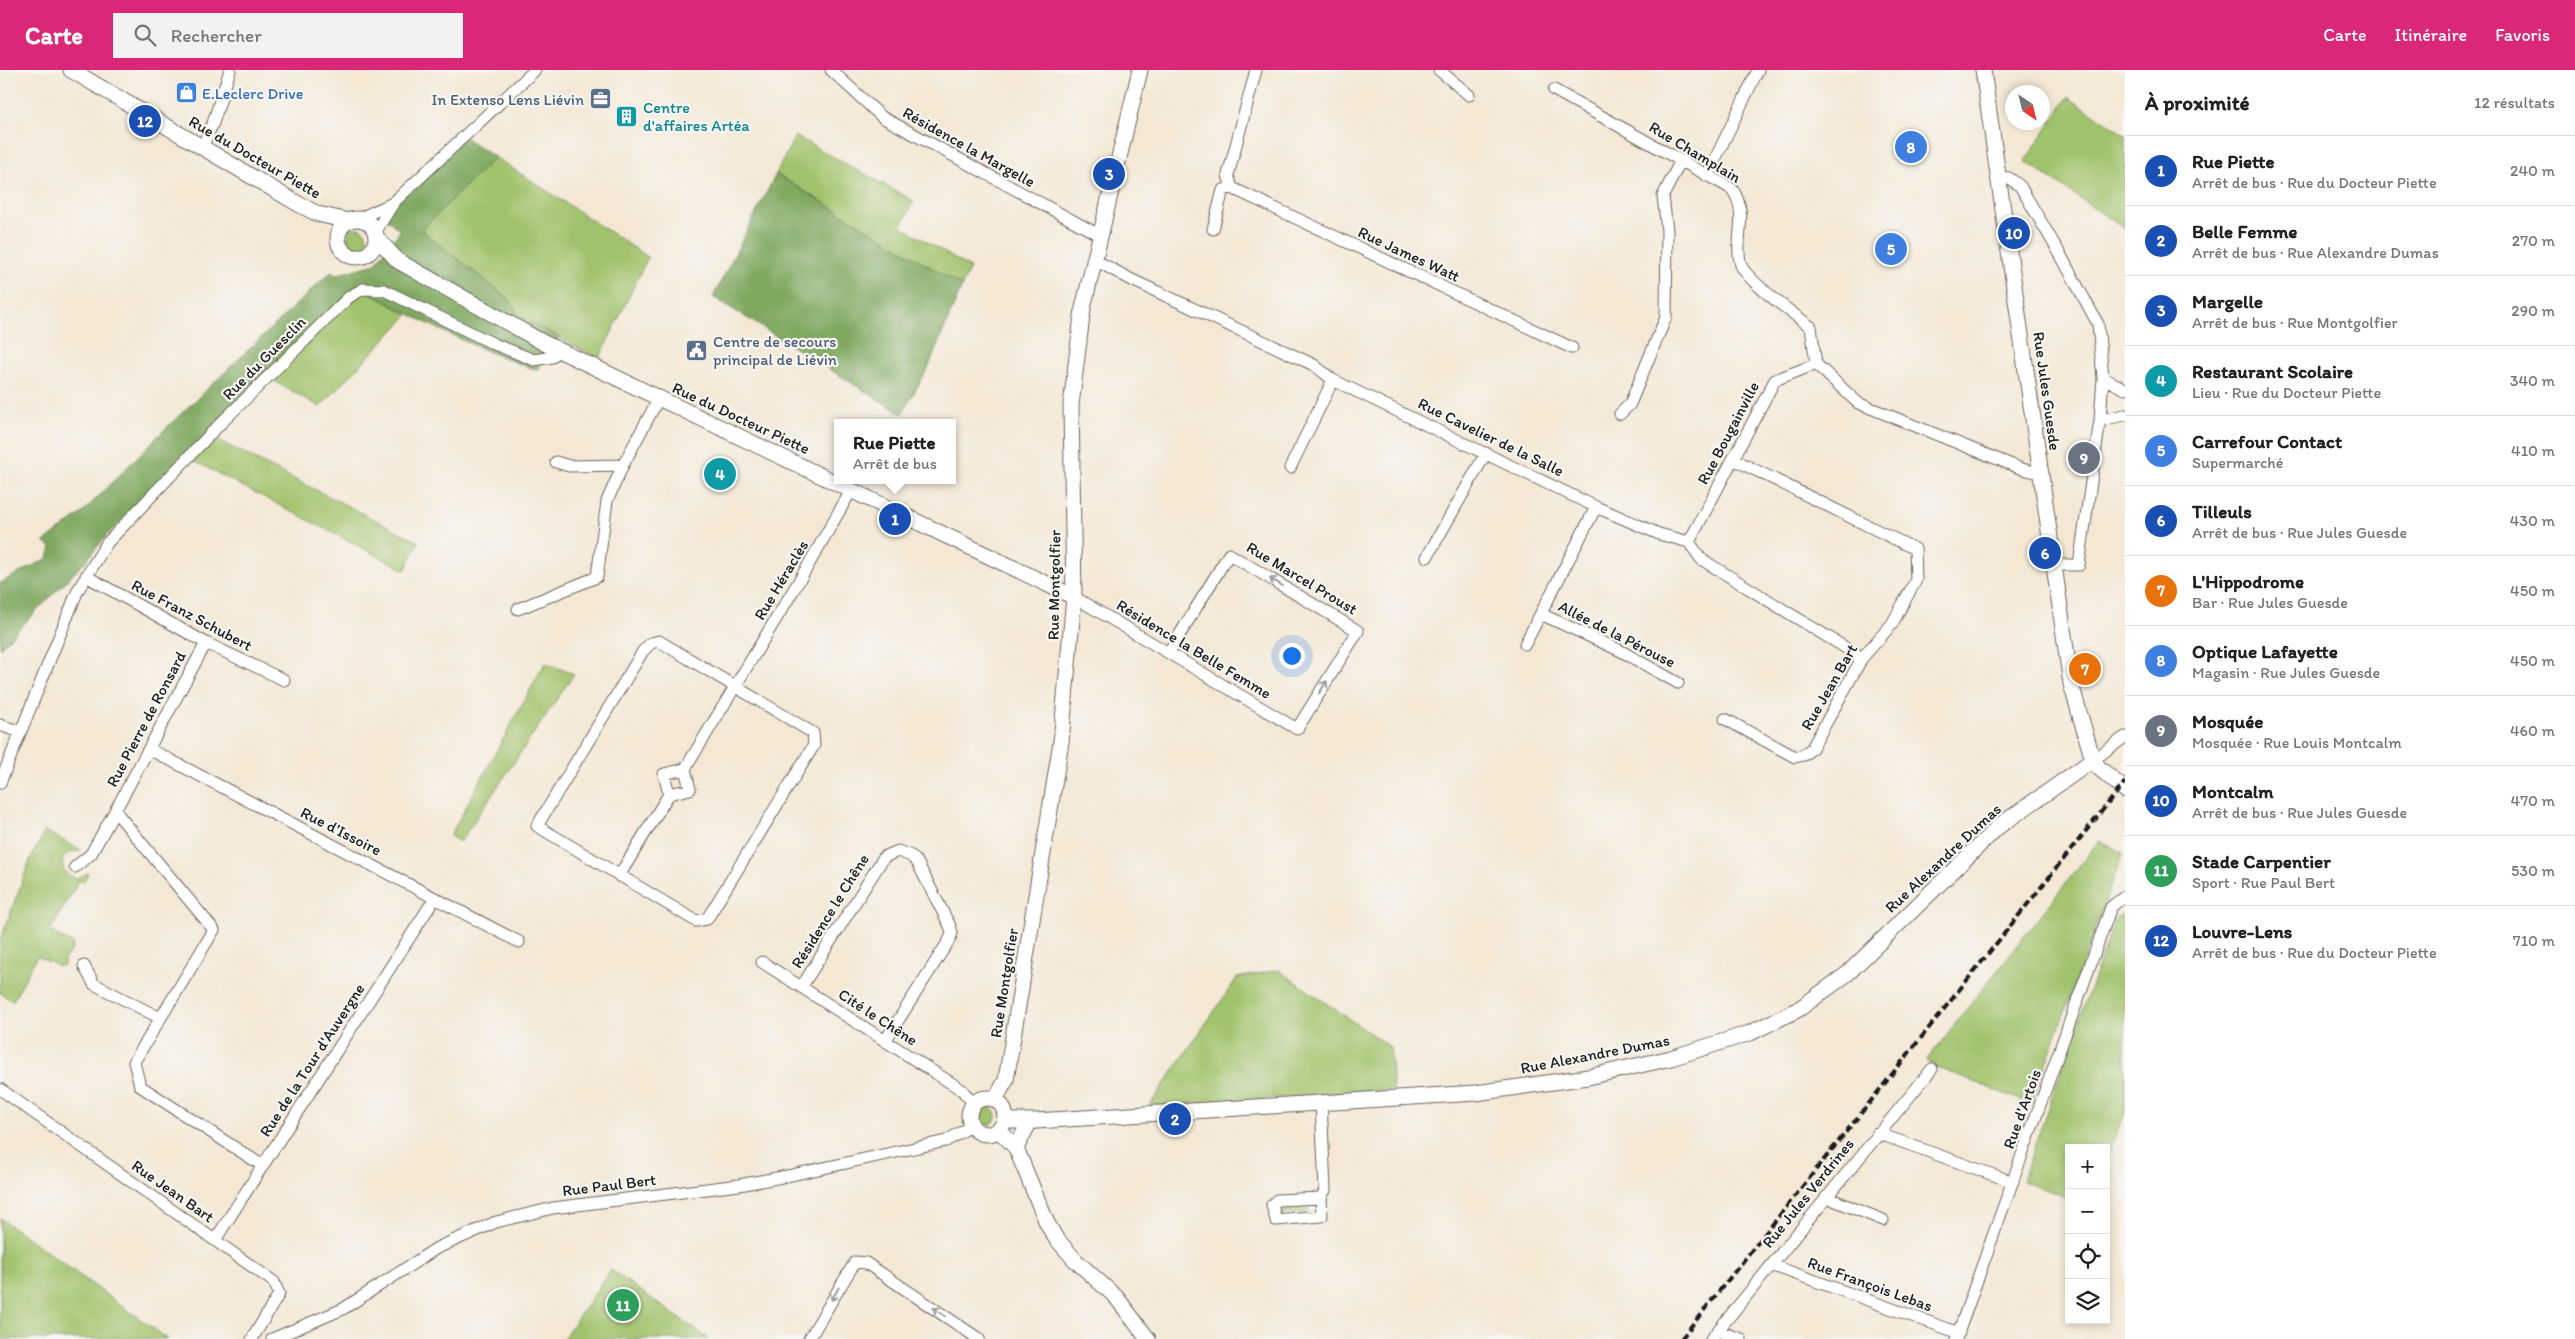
<!DOCTYPE html>
<html lang="fr">
<meta charset="utf-8">
<style>
body{margin:0;font-family:Itim,sans-serif;background:#f2f2f2;color:#222}
.controls{position:absolute;right:15px;bottom:15px;display:grid;overflow:hidden;border-radius:0px;box-shadow:0 2px 8px #0003}
.controls button{width:45px;height:45px;display:grid;place-items:center;padding:0;border:0;border-bottom:1px solid #e0e0e0;background:#fff;color:#222;font:25px sans-serif}
.compass{position:absolute;left:2005px;top:15px;width:45px;height:45px;border-radius:50%;background:#fff;box-shadow:0 2px 8px #0003;rotate:145deg}
.you{position:absolute;left:1291px;top:585px;width:18px;height:18px;margin:-12px;border:4px solid #fff;border-radius:50%;background:#1a73e8;box-shadow:0 0 0 8px #1a73e833}
.badge{display:grid;place-items:center;width:32px;height:32px;border-radius:50%;background:#db2777;color:#fff;font-size:16px;font-weight:700}
.pin{position:absolute;translate:-50% -50%;border:2px solid #fff;box-shadow:0 1px 5px #0006}
.popup{position:absolute;left:834px;top:349px;width:122px;height:65px;box-sizing:border-box;display:grid;place-content:center;border-radius:0px;background:#fff;filter:drop-shadow(0 1px 4px #0005);font-size:16px;white-space:nowrap;color:#767676}
.popup b{font-size:19px;color:#222}
.popup::after{content:'';position:absolute;left:50%;top:100%;margin-left:-10px;border:10px solid transparent;border-top-color:#fff}
.list{margin:0;padding:0;list-style:none}
h2{display:flex;justify-content:space-between;align-items:center;height:65px;margin:0;padding:0 20px;font-size:21px}
h2 small{font-size:16px;font-weight:400;color:#767676}
.list li{display:grid;grid-template-columns:32px 1fr auto;gap:15px;align-items:center;box-sizing:border-box;height:70px;padding:0 20px;border-top:1px solid #e0e0e0}
.list b{display:block;font-size:19px;white-space:nowrap}
.list p{margin:0;font-size:16px;white-space:nowrap;color:#767676}
.list em{font-size:16px;font-style:normal;color:#767676}
.icon{flex:none;width:28px;height:28px;fill:none;stroke:currentColor;stroke-width:2;stroke-linecap:round;stroke-linejoin:round}
.map{position:relative;flex:none;width:2125px;height:1269px;overflow:hidden}
header{display:flex;align-items:center;gap:30px;box-sizing:border-box;height:70px;padding:0 25px;background:#db2777;color:#fff}
header strong{font-size:24px}
nav{display:flex;gap:28px;margin-inline-start:auto;font-size:18px}
.search{width:350px;height:45px;background:#f2f2f2;display:flex;align-items:center;gap:12px;box-sizing:border-box;padding:0 18px;border-radius:0px;color:#767676;font-size:19px}
main{display:flex}
aside{flex:1;background:#fff}
.map>svg:first-child{display:block}
</style>
<header>
<strong>Carte</strong>
<div class="search"><svg class="icon" aria-label="search" viewBox="0 0 24 24"><circle cx="10" cy="10" r="6"/><path d="M15 15l6 6"/></svg>Rechercher</div>
<nav><a>Carte</a><a>Itinéraire</a><a>Favoris</a></nav>
</header>
<main>
<div class="map">
<svg width="2125" height="1269" viewBox="0 0 2125 1269">
<rect width="100%" height="100%" fill="#f6f6f2"/>
<filter id="ink" filterUnits="userSpaceOnUse"><feTurbulence type="fractalNoise" baseFrequency=".02" numOctaves="2"/><feDisplacementMap in="SourceGraphic" scale="10" xChannelSelector="R" yChannelSelector="G"/><feConvolveMatrix kernelMatrix="1 2 1 2 8 2 1 2 1" color-interpolation-filters="sRGB"/></filter>
<filter id="wash" filterUnits="userSpaceOnUse"><feTurbulence type="fractalNoise" baseFrequency=".0096" numOctaves="4" result="noise"/><feDisplacementMap in="SourceGraphic" scale="20" xChannelSelector="R" yChannelSelector="G"/><feGaussianBlur stdDeviation="1.12" result="paint"/><feColorMatrix in="noise" values="0 0 0 0 0 0 0 0 0 0 0 0 0 0 0 0 0 1.4 0 .05"/><feComposite in="paint" operator="in"/></filter>
<g filter="url(#wash)">
<rect width="100%" height="100%" fill="#f4e8d5"/>
<path fill="#a1c26c" stroke="#5e6f44" d="M 2068,27 L 2125,65 L 2125,159 L 2025,91 Z
M 795,66 L 914,131 L 901,156 L 970,198 L 962,216 L 776,104 Z
M 495,87 L 648,187 L 599,289 L 519,247 L 509,229 L 421,160 Z
M347 168a10 10 0 1 1 20 0a10 10 0 1 1-20 0Z
M 360,217 L 408,245 L 320,337 L 265,306 Z
M 211,367 L 419,472 L 405,500 L 190,389 Z
M 545,593 L 574,604 L 460,772 L 450,766 Z
M 45,761 L 81,780 L 66,784 C 58,795 64,806 77,808 L 88,803 L 84,811 L 78,812 L 50,861 L 73,874 L 72,880 L 64,889 L 64,895 L 58,896 L 37,886 L 13,931 L 0,923 L 0,871 L 30,790 Z
M 2099,771 L 2123,783 L 2031,1034 L 1940,999 L 1926,991 Z
M 2120,845 L 2125,847 L 2125,1043 L 2106,1087 L 2106,1078 L 2069,1078 L 2069,1128 L 2022,1111 L 2115,849 Z
M 1278,900 L 1390,977 L 1393,1020 L 1162,1036 L 1150,1035 L 1237,908 Z
M978 1046a9 9 0 1 1 18 0a9 9 0 1 1-18 0Z
M 1309,1135 L 1309,1143 L 1281,1145 L 1280,1136 Z
M 0,1148 L 168,1269 L 0,1269 Z
M 611,1200 L 709,1269 L 563,1269 Z"/>
<path fill="#80a860" stroke="#4e623e" d="M 460,64 L 495,87 L 421,160 L 509,229 L 519,247 L 559,267 L 537,300 C 475,279 418,250 360,217 L 149,422 L 107,465 L 85,492 L 0,578 L 0,513 L 48,488 L 51,477 L 44,472 L 81,444 L 162,362 L 325,207 L 332,202 L 335,205 L 375,194 L 400,161 L 376,138 L 388,133 Z
M 776,104 L 962,216 L 928,298 L 902,344 L 713,227 Z"/>
</g>
<g filter="url(#ink)">
<g fill="none" stroke-linecap="round" stroke-linejoin="round">
<defs>
<path id="minor" d="M 831,0 L 882,47 L 1101,166
M 1439,0 L 1469,25
M 1554,20 L 1732,119 C 1750,144 1733,171 1741,195 C 1747,211 1795,245 1811,257 L 1816,294 L 1858,333 L 2022,399 L 2040,403
M 202,77 L 213,53 L 230,0
M 1707,106 L 1758,0
M 1999,107 L 2009,108 L 2020,116 L 2060,184 L 2098,254 L 2103,308 L 2100,350 L 2079,495 L 2053,495
M 1232,118 L 1572,278
M 358,149 L 393,133
M 1213,159 L 1223,120 L 1232,118 L 1228,105 L 1256,0
M 376,161 L 394,132 L 535,0
M 1095,190 L 1132,210 L 1314,295 L 1333,310 L 1596,437 L 1659,464 L 1689,472 L 1701,489 L 1862,588
M 2103,308 L 2125,319
M 1620,344 L 1630,334 L 1666,247 L 1667,161 L 1663,126 L 1681,90
M 2100,350 L 2125,345
M 556,392 L 569,396 L 623,395
M 1290,398 L 1333,310
M 1689,472 L 1775,310 L 1816,294
M 1427,487 L 1486,383
M 86,506 L 206,573 L 284,610
M 1074,527 L 1297,659 L 1358,561 L 1229,484 L 1169,582
M 518,539 L 597,507 L 607,431 L 623,395 L 659,328
M 1541,544 L 1619,580 L 1678,613
M 659,571 L 813,663 L 814,675 L 707,849 L 696,851 L 537,756 L 643,581 L 651,573 Z
M 206,573 L 115,741 L 214,860 L 134,992 L 140,1016 L 263,1096
M 1525,574 L 1596,437
M 1725,649 L 1795,687 L 1804,685 L 1812,678 L 1862,588 L 1892,554 L 1916,510 L 1915,479 L 1733,389
M 0,655 L 20,662
M 149,679 L 519,872
M 2093,690 L 2125,667
M 685,699 L 664,704 L 669,724 L 690,719 L 685,699 L 802,506 L 852,419
M 0,713 L 78,520 L 107,473 L 215,359 L 349,227 L 363,219 L 384,220 L 494,274 L 534,290 L 552,287 L 558,280
M 75,797 L 91,784 L 115,741
M 619,806 L 669,724
M 762,892 L 962,1020 L 974,1034
M 84,896 L 94,914 L 160,948
M 802,916 L 884,787 L 898,781 L 911,786 L 917,792 L 950,856 L 952,863 L 950,869 L 885,971
M 0,1019 L 274,1212 L 279,1224 L 252,1269
M 1877,1063 L 2013,1112
M 1826,1127 L 1883,1150
M 1321,1128 L 1277,1130 L 1272,1135 L 1276,1150 L 1322,1146 L 1321,1128 L 1325,1120 L 1321,1032
M 215,1170 L 435,828
M 1771,1195 L 1959,1263
M 1718,1261 L 1741,1269
M 272,1269 L 343,1239 L 437,1178 L 496,1152 L 553,1138 L 739,1115 L 787,1106 L 946,1071 L 971,1056
M 809,1269 L 855,1192 L 866,1193 L 979,1269
M 1711,1269 L 1932,999
M 1956,1269 L 2111,837 L 2125,826"/>
<path id="tertiary" d="M 71,0 L 300,135 L 318,144 L 348,151
M 1983,0 L 2071,614 L 2093,690 L 2099,698 L 2125,720
M338 168a19 19 0 1 1 38 0a19 19 0 1 1-38 0Z
M 377,168 L 398,191 L 544,273 L 1074,527
M969 1046a18 18 0 1 1 36 0a18 18 0 1 1-36 0Z
M 995,1030 L 1006,1010 L 1061,672 L 1074,527 L 1071,335 L 1083,238 L 1140,0
M 1005,1048 L 1014,1051 L 1036,1051 L 1476,1023 L 1588,1007 L 1671,988 L 1750,963 L 1799,939 L 1847,904 L 1999,756 L 2093,690
M 999,1060 L 1016,1078 L 1047,1153 L 1055,1167 L 1075,1190 L 1116,1227 L 1148,1269
M 1016,1078 L 1030,1051"/>
</defs>
<use href="#minor" stroke="#68635d" stroke-width="13"/>
<use href="#tertiary" stroke="#68635d" stroke-width="17"/>
<use href="#minor" stroke="#fff" stroke-width="11"/>
<use href="#tertiary" stroke="#fff" stroke-width="15"/>
<path stroke="#1c1c1c" stroke-width="4" stroke-dasharray="8 4" stroke-linecap="butt" d="M 1681,1269 L 2125,712"/>
</g>
<defs><path id="oneway-shaft" d="M-6 0H5M1.5-3L5.5 0L1.5 3" fill="none" stroke-width="1.6" stroke-linecap="round" stroke-linejoin="round" transform="scale(1.25)"/></defs>
<g stroke="#999">
<use href="#oneway-shaft" transform="translate(1276 512) rotate(-149)"/>
<use href="#oneway-shaft" transform="translate(1323 617) rotate(-58)"/>
<use href="#oneway-shaft" transform="translate(835 1224) rotate(120)"/>
<use href="#oneway-shaft" transform="translate(939 1242) rotate(-146)"/>
</g>
</g>
<defs>
<symbol id="shop-square" viewBox="-11 -11 22 22"><rect x="-9" y="-9" width="18" height="18" rx="4" fill="#3f7fe0" stroke="#f6f6f2"/><path d="M-5-2.5h2.3a2.7 3.5 0 0 1 5.4 0H5L5.5 6h-11ZM-1.5-2.5h3a1.5 2.3 0 0 0-3 0Z" fill="#fff"/></symbol>
<symbol id="office-square" viewBox="-11 -11 22 22"><rect x="-9" y="-9" width="18" height="18" rx="4" fill="#5c6f8a" stroke="#f6f6f2"/><path d="M-6-3h4V-5.5h4V-3h4V5H-6ZM-1-4.5V-3h2v-1.5ZM-6 0V1H6V0Z" fill="#fff"/></symbol>
<symbol id="building-square" viewBox="-11 -11 22 22"><rect x="-9" y="-9" width="18" height="18" rx="4" fill="#0f9aa8" stroke="#f6f6f2"/><path d="M-4-6H4V6H1V3H-1V6H-4ZM-2.5-4.3h1.7v1.8h-1.7ZM.8-4.3h1.7v1.8H.8ZM-2.5-1h1.7V.8h-1.7ZM.8-1h1.7V.8H.8Z" fill="#fff"/></symbol>
<symbol id="civic-square" viewBox="-11 -11 22 22"><rect x="-9" y="-9" width="18" height="18" rx="4" fill="#5c6f8a" stroke="#f6f6f2"/><path d="M-.6-6.5H3V-4.5H.6V-3L4-1V1h2V6H-6V1h2V-1L-.6-3ZM-1.2 2.5V6h2.4V2.5Z" fill="#fff"/></symbol>
</defs>
<g fill-rule="evenodd">
<use href="#shop-square" x="174" y="10" width="25" height="25"/>
<use href="#office-square" x="588" y="16" width="25" height="25"/>
<use href="#building-square" x="614" y="34" width="25" height="25"/>
<use href="#civic-square" x="684" y="268" width="25" height="25"/>
</g>
<g text-anchor="middle" dominant-baseline="central" stroke-width="4.5" stroke-linejoin="round" paint-order="stroke">
<g font-size="16" fill="#366cbe" stroke="#f6f6f2" text-anchor="start">
<text x="202" y="23">E.Leclerc Drive</text>
</g>
<g font-size="16" fill="#4e5e75" stroke="#f6f6f2" text-anchor="end">
<text x="584" y="29">In Extenso Lens Liévin</text>
<text x="713" y="271" text-anchor="start">Centre de secours<tspan x="713" dy="18">principal de Liévin</tspan></text>
</g>
<g font-size="16" fill="#0d838f" stroke="#f6f6f2" text-anchor="start">
<text x="643" y="37">Centre<tspan x="643" dy="18">d'affaires Artéa</tspan></text>
</g>
<g font-size="16" fill="#1c1c1c" stroke="#f6f6f2">
<text transform="translate(969 77) rotate(29)">Résidence la Margelle</text>
<text transform="translate(1695 82) rotate(31)">Rue Champlain</text>
<text transform="translate(255 87) rotate(30)">Rue du Docteur Piette</text>
<text transform="translate(1409 184) rotate(25)">Rue James Watt</text>
<text transform="translate(264 288) rotate(-45)">Rue du Guesclin</text>
<text transform="translate(2047 321) rotate(82)">Rue Jules Guesde</text>
<text transform="translate(741 348) rotate(25)">Rue du Docteur Piette</text>
<text transform="translate(1728 363) rotate(-62)">Rue Bougainville</text>
<text transform="translate(1491 367) rotate(26)">Rue Cavelier de la Salle</text>
<text transform="translate(1302 508) rotate(31)">Rue Marcel Proust</text>
<text transform="translate(781 510) rotate(-59)">Rue Héraclès</text>
<text transform="translate(1054 515) rotate(-89)">Rue Montgolfier</text>
<text transform="translate(192 545) rotate(28)">Rue Franz Schubert</text>
<text transform="translate(1617 564) rotate(27)">Allée de la Pérouse</text>
<text transform="translate(1194 579) rotate(31)">Résidence la Belle Femme</text>
<text transform="translate(1829 617) rotate(-60)">Rue Jean Bart</text>
<text transform="translate(146 649) rotate(-62)">Rue Pierre de Ronsard</text>
<text transform="translate(341 761) rotate(27)">Rue d'Issoire</text>
<text transform="translate(1943 788) rotate(-43)">Rue Alexandre Dumas</text>
<text transform="translate(830 841) rotate(-58)">Résidence le Chêne</text>
<text transform="translate(1004 913) rotate(-81)">Rue Montgolfier</text>
<text transform="translate(878 947) rotate(33)">Cité le Chêne</text>
<text transform="translate(1595 984) rotate(-11)">Rue Alexandre Dumas</text>
<text transform="translate(312 990) rotate(-57)">Rue de la Tour d'Auvergne</text>
<text transform="translate(2022 1039) rotate(-70)">Rue d'Artois</text>
<text transform="translate(609 1115) rotate(-7)">Rue Paul Bert</text>
<text transform="translate(173 1121) rotate(35)">Rue Jean Bart</text>
<text transform="translate(1808 1123) rotate(-51)">Rue Jules Verdrines</text>
<text transform="translate(1870 1214) rotate(20)">Rue François Lebas</text>
</g>
</g>
</svg>
<div class="controls">
<button>+</button>
<button>−</button>
<button><svg class="icon" aria-label="locate" viewBox="0 0 24 24"><circle cx="12" cy="12" r="6"/><path d="M12 2v4M12 18v4M2 12h4M18 12h4"/></svg></button>
<button><svg class="icon" aria-label="layers" viewBox="0 0 24 24"><path d="M12 4l9 5-9 5-9-5zM3 14l9 5 9-5"/></svg></button>
</div>
<svg class="compass" viewBox="-18 -18 36 36"><path d="M0-13l5 13h-10z" fill="#e53935"/><path d="M0 13l5-13h-10z" fill="#767676"/></svg>
<div class="you"></div>
<div class="pin badge" style="left:895px;top:449px;background:#1a4fb4">1</div>
<div class="popup"><b>Rue Piette</b>Arrêt de bus</div>
<div class="pin badge" style="left:1175px;top:1049px;background:#1a4fb4">2</div>
<div class="pin badge" style="left:1109px;top:104px;background:#1a4fb4">3</div>
<div class="pin badge" style="left:720px;top:404px;background:#0f9aa8">4</div>
<div class="pin badge" style="left:1891px;top:179px;background:#3f7fe0">5</div>
<div class="pin badge" style="left:2045px;top:483px;background:#1a4fb4">6</div>
<div class="pin badge" style="left:2085px;top:599px;background:#e8710a">7</div>
<div class="pin badge" style="left:1911px;top:77px;background:#3f7fe0">8</div>
<div class="pin badge" style="left:2084px;top:388px;background:#6b7280">9</div>
<div class="pin badge" style="left:2014px;top:163px;background:#1a4fb4">10</div>
<div class="pin badge" style="left:623px;top:1235px;background:#2e9e5b">11</div>
<div class="pin badge" style="left:145px;top:51px;background:#1a4fb4">12</div>
</div>
<aside>
<h2>À proximité<small>12 résultats</small></h2>
<ul class="list">
<li><span class="badge" style="background:#1a4fb4">1</span><div><b>Rue Piette</b><p>Arrêt de bus · Rue du Docteur Piette</p></div><em>240 m</em></li>
<li><span class="badge" style="background:#1a4fb4">2</span><div><b>Belle Femme</b><p>Arrêt de bus · Rue Alexandre Dumas</p></div><em>270 m</em></li>
<li><span class="badge" style="background:#1a4fb4">3</span><div><b>Margelle</b><p>Arrêt de bus · Rue Montgolfier</p></div><em>290 m</em></li>
<li><span class="badge" style="background:#0f9aa8">4</span><div><b>Restaurant Scolaire</b><p>Lieu · Rue du Docteur Piette</p></div><em>340 m</em></li>
<li><span class="badge" style="background:#3f7fe0">5</span><div><b>Carrefour Contact</b><p>Supermarché</p></div><em>410 m</em></li>
<li><span class="badge" style="background:#1a4fb4">6</span><div><b>Tilleuls</b><p>Arrêt de bus · Rue Jules Guesde</p></div><em>430 m</em></li>
<li><span class="badge" style="background:#e8710a">7</span><div><b>L'Hippodrome</b><p>Bar · Rue Jules Guesde</p></div><em>450 m</em></li>
<li><span class="badge" style="background:#3f7fe0">8</span><div><b>Optique Lafayette</b><p>Magasin · Rue Jules Guesde</p></div><em>450 m</em></li>
<li><span class="badge" style="background:#6b7280">9</span><div><b>Mosquée</b><p>Mosquée · Rue Louis Montcalm</p></div><em>460 m</em></li>
<li><span class="badge" style="background:#1a4fb4">10</span><div><b>Montcalm</b><p>Arrêt de bus · Rue Jules Guesde</p></div><em>470 m</em></li>
<li><span class="badge" style="background:#2e9e5b">11</span><div><b>Stade Carpentier</b><p>Sport · Rue Paul Bert</p></div><em>530 m</em></li>
<li><span class="badge" style="background:#1a4fb4">12</span><div><b>Louvre-Lens</b><p>Arrêt de bus · Rue du Docteur Piette</p></div><em>710 m</em></li>
</ul>
</aside>
</main>
